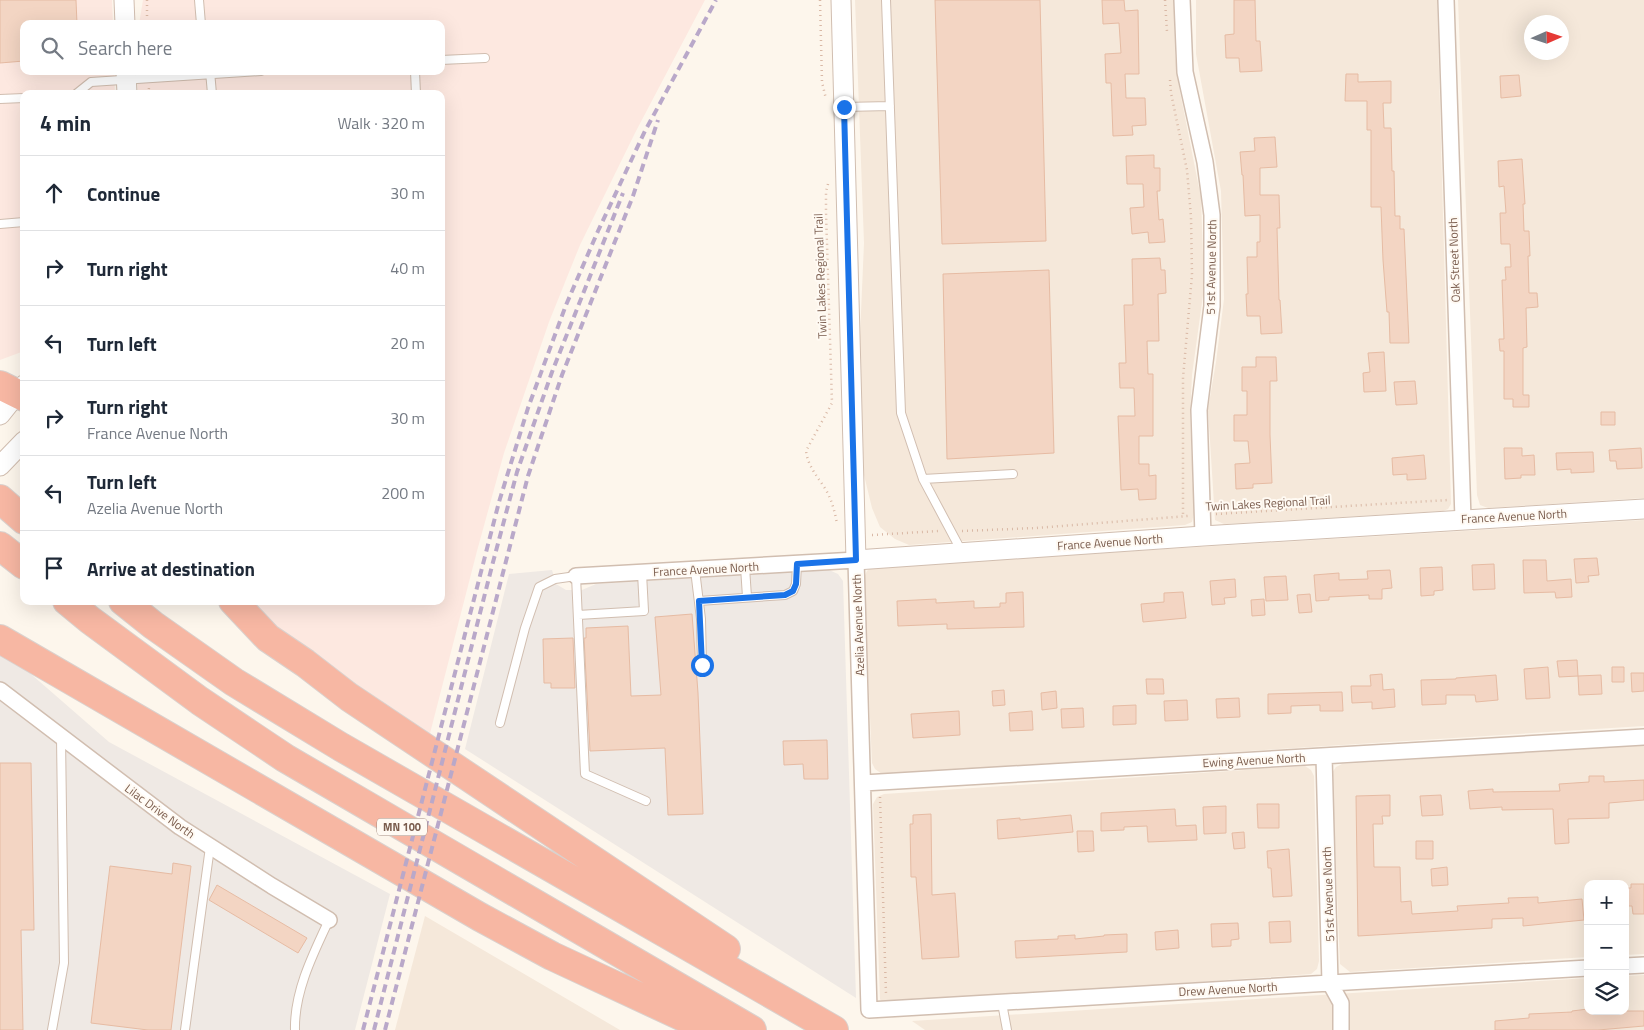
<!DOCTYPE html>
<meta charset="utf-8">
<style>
body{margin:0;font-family:"Titillium Web",sans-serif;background:#f2f2f3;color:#1f2937}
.controls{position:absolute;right:15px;bottom:15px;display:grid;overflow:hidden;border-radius:10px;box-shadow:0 5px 20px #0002}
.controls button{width:45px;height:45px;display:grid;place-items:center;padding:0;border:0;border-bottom:1px solid #e0e1e3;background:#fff;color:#1f2937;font:25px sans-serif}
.compass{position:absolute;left:1524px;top:15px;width:45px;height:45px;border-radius:50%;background:#fff;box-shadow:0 5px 20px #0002;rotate:87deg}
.stop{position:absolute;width:15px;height:15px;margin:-11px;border:4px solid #1a73e8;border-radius:50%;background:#fff}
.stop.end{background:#1a73e8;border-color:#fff;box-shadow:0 1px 5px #0008}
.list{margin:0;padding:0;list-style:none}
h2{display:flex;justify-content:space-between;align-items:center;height:65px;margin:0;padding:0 20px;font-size:21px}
h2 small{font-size:16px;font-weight:400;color:#747a83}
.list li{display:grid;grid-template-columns:32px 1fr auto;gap:15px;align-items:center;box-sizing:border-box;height:75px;padding:0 20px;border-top:1px solid #e0e1e3}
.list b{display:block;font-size:19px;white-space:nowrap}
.list p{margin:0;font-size:16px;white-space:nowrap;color:#747a83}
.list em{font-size:16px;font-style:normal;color:#747a83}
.icon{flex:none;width:28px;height:28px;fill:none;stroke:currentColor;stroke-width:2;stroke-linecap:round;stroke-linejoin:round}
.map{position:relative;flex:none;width:1644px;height:1030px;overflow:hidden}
.search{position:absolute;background:#fff;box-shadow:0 5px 20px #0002;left:20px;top:20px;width:425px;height:55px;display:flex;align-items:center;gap:12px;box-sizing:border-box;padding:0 18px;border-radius:10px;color:#747a83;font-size:19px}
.panel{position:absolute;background:#fff;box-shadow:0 5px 20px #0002;left:20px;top:90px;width:425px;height:515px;border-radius:10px}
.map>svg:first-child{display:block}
</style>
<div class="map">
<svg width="1644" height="1030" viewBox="0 0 1644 1030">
<rect width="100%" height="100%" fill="#fdf6ec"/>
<path fill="#f5e8da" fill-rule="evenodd" d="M 855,0 L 1174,0 L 1175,55 L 1179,87 L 1201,198 L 1203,256 L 1203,295 L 1192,375 L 1190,417 L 1194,513 L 1192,522 L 1185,525 L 909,545 L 895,539 L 880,527 L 872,508 L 864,475 L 859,359 L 864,243 Z
M 1196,0 L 1437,0 L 1451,504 L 1448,509 L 1443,511 L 1224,524 L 1215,520 L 1208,409 L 1216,362 L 1224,299 L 1221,191 L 1196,54 Z
M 1458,0 L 1644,0 L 1644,498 L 1488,508 L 1480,505 L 1477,495 ZM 1532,22 L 1562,22 L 1562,52 L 1532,52 Z
M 1644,520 L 1644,726 L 882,774 L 875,769 L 872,763 L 864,577 L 867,571 L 871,567 Z
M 1644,745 L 1644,954 L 1625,955 L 1625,884 L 1588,884 L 1588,957 L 1350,972 L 1340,964 L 1332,773 L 1336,767 L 1342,764 Z
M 1305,766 L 1311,770 L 1314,776 L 1319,961 L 1317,969 L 1311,974 L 890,1004 L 882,1003 L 880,999 L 873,804 L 877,797 L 884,794 Z
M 425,916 L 620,1030 L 395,1030 Z
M 1644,975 L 1644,1030 L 925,1030 L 912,1021 L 1588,978 L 1588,1011 L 1625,1011 L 1625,976 Z"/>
<path fill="#fde8e0" d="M 0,0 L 112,0 L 113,24 L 24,24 L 24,71 L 114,71 L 115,94 L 24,94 L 24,351 L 0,360 Z
M 143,0 L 705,0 L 635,133 L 580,245 L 549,322 L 504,453 L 477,551 L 427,745 L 348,688 L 246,601 L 441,601 L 441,94 L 138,94 L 137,71 L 441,71 L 441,24 L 139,24 Z"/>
<path fill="#efe9e4" d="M 552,570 L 556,584 L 566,590 L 582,590 L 596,584 L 829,570 L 838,574 L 843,581 L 856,998 L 465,749 L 509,574 Z
M 0,654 L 24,668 L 109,742 L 390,894 L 355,1030 L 0,1030 Z"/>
<path fill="#f3d5c3" stroke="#e6bba3" d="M 0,0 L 76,0 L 77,24 L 24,24 L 24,61 L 0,63 Z
M 935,0 L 1040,0 L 1046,241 L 942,244 Z
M 1102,0 L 1124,0 L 1125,11 L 1138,10 L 1139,74 L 1125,74 L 1126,98 L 1145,98 L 1146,125 L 1132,126 L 1133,135 L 1113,136 L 1111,83 L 1106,83 L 1105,54 L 1121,53 L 1119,23 L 1103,24 Z
M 1234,0 L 1255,0 L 1256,41 L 1260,41 L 1262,71 L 1240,72 L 1239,58 L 1226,58 L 1225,35 L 1234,34 Z
M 1346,74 L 1358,74 L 1358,82 L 1391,81 L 1391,103 L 1383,103 L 1384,128 L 1391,128 L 1392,171 L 1394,171 L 1395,216 L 1400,216 L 1400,229 L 1404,229 L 1409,343 L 1390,343 L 1389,312 L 1387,312 L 1383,260 L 1381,207 L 1371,207 L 1371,130 L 1367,130 L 1367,101 L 1345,101 Z
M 1519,75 L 1521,96 L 1501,98 L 1500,76 Z
M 1275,137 L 1277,167 L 1260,168 L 1260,195 L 1279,195 L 1280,228 L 1277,228 L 1279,300 L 1280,300 L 1282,333 L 1261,334 L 1260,316 L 1247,316 L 1246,294 L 1248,294 L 1247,257 L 1257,257 L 1257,242 L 1260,242 L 1260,215 L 1245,216 L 1243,175 L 1242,175 L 1240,152 L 1255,151 L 1254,138 Z
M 1154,155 L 1154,168 L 1160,168 L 1160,191 L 1157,191 L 1159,220 L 1163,219 L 1165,242 L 1149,243 L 1148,232 L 1132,234 L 1130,208 L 1144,207 L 1143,184 L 1127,184 L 1126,156 Z
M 1522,159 L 1525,204 L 1523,204 L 1524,231 L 1529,231 L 1530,256 L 1528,256 L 1529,293 L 1537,293 L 1538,307 L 1526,308 L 1527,347 L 1523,348 L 1523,395 L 1529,395 L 1529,407 L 1513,407 L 1513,399 L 1504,399 L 1504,351 L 1500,351 L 1499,339 L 1504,339 L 1502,280 L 1506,280 L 1505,267 L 1511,267 L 1510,244 L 1501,244 L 1500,213 L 1506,213 L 1504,186 L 1499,187 L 1498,161 Z
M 1160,258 L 1161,270 L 1165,270 L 1166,293 L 1158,294 L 1159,341 L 1147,341 L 1148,374 L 1153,374 L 1153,436 L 1139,436 L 1139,464 L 1149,464 L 1149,476 L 1156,475 L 1156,499 L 1139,500 L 1138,489 L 1121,490 L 1118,416 L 1135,416 L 1134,388 L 1120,388 L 1119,363 L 1126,363 L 1124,305 L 1133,305 L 1132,259 Z
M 1049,270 L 1054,453 L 947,459 L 943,274 Z
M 1384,352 L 1386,391 L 1364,392 L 1363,373 L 1370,372 L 1368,353 Z
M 1256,357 L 1276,357 L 1277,381 L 1270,381 L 1270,435 L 1272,483 L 1253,484 L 1253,488 L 1236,489 L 1235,464 L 1250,463 L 1248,441 L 1234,441 L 1234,415 L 1247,415 L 1247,391 L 1242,391 L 1242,367 L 1256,367 Z
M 1415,381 L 1417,404 L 1396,405 L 1394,382 Z
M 1601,412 L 1615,412 L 1615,425 L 1601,425 Z
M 1504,448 L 1522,448 L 1522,456 L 1534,455 L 1535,475 L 1521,475 L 1521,478 L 1505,479 Z
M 1641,448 L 1642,468 L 1617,469 L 1616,461 L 1610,461 L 1609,450 Z
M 1593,452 L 1594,472 L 1571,473 L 1571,469 L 1557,470 L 1556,453 Z
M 1424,455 L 1426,479 L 1407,480 L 1407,474 L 1393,475 L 1392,458 Z
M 1597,558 L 1599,575 L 1588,576 L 1589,582 L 1576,583 L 1574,559 Z
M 1523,560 L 1546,560 L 1547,581 L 1571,579 L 1572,597 L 1556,598 L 1555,592 L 1524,593 Z
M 1494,564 L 1495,589 L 1473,590 L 1472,565 Z
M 1442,567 L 1443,590 L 1434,591 L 1434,595 L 1421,596 L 1420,568 Z
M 1390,570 L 1392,588 L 1382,589 L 1382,599 L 1369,599 L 1369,595 L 1329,597 L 1329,600 L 1316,601 L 1314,575 L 1339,573 L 1339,580 L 1368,579 L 1367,571 Z
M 1286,576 L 1288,600 L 1266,601 L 1264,577 Z
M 1235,579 L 1236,597 L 1224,598 L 1225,604 L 1212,605 L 1210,581 Z
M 1023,592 L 1024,627 L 947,629 L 947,624 L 898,626 L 897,601 L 936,599 L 936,603 L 974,601 L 974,608 L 1000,607 L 1000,603 L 1006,603 L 1006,593 Z
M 1183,592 L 1186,618 L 1143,622 L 1141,604 L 1164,602 L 1164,593 Z
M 1310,594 L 1312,612 L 1299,613 L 1297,595 Z
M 1264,599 L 1265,615 L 1252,616 L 1251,600 Z
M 692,614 L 698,693 L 703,814 L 668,815 L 665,748 L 590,751 L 584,638 L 586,638 L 586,628 L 628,626 L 631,696 L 661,695 L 655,617 Z
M 573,638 L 575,688 L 551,688 L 551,683 L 544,683 L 543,639 Z
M 1577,660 L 1578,676 L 1601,675 L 1602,694 L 1579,695 L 1578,676 L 1559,677 L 1557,661 Z
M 1548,667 L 1550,698 L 1526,699 L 1524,669 Z
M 1612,667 L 1624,667 L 1624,682 L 1612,682 Z
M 1631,673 L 1644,673 L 1644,691 L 1632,692 Z
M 1382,674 L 1383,690 L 1394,689 L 1395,707 L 1372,709 L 1372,702 L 1352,703 L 1351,686 L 1371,686 L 1370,675 Z
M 1496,675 L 1498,700 L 1476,702 L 1475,695 L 1446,695 L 1446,704 L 1422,705 L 1421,680 L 1456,679 L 1456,678 Z
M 1146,679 L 1163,679 L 1164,694 L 1147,694 Z
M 1004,690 L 1005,705 L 993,706 L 992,691 Z
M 1056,691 L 1057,708 L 1042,710 L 1041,693 Z
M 1342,692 L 1343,711 L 1320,711 L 1320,705 L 1291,706 L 1291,713 L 1268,714 L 1268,694 Z
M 1239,698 L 1240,717 L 1217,718 L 1216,699 Z
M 1187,700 L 1188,720 L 1165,721 L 1164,701 Z
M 1136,705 L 1136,724 L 1113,725 L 1113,706 Z
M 1083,708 L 1084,727 L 1062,728 L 1061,709 Z
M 959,711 L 960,735 L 913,738 L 911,714 Z
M 1032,711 L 1033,730 L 1010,731 L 1009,713 Z
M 827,740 L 828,779 L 804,779 L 803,764 L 784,765 L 783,741 Z
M 0,763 L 31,763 L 34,930 L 21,930 L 23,1030 L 0,1030 Z
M 1589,776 L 1604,776 L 1604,782 L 1644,780 L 1644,800 L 1609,803 L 1609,818 L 1568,819 L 1569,843 L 1555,844 L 1553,809 L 1502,810 L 1502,807 L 1470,809 L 1468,791 L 1493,789 L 1493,792 L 1560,791 L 1559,784 L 1589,782 Z
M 1390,795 L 1390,816 L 1382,816 L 1383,824 L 1373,824 L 1374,867 L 1400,867 L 1401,902 L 1411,901 L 1412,914 L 1458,911 L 1457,906 L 1509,903 L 1508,898 L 1538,897 L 1538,903 L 1582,899 L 1584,920 L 1523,926 L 1523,918 L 1492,919 L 1492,928 L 1358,936 L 1356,796 Z
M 1441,795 L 1443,815 L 1422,816 L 1420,796 Z
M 1257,804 L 1279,804 L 1279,828 L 1258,828 Z
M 1226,806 L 1226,833 L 1204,834 L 1203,807 Z
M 1175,809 L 1176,826 L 1196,825 L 1197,840 L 1148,842 L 1147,826 L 1124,827 L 1124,830 L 1101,831 L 1101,813 Z
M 931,814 L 932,895 L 955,893 L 959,957 L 922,959 L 916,877 L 911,877 L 910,824 L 913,824 L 913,815 Z
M 1071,815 L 1073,832 L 998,839 L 997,820 L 1020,818 L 1020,820 Z
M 1077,831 L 1093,831 L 1094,851 L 1078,852 Z
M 1244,832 L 1245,848 L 1234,849 L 1232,833 Z
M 1416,841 L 1433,841 L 1433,859 L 1416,859 Z
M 1289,849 L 1292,896 L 1273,897 L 1271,868 L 1268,868 L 1267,851 Z
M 173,863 L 191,866 L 171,1030 L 148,1030 L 91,1023 L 110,866 L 172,874 Z
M 1447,867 L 1448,885 L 1432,886 L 1431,869 Z
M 1631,884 L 1644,884 L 1644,914 L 1633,914 L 1632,906 L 1625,906 L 1625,888 L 1631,888 Z
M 217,885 L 307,938 L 298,953 L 209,900 Z
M 1290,921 L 1291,942 L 1270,943 L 1269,922 Z
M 1238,923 L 1239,939 L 1231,940 L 1231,946 L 1212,947 L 1211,924 Z
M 1178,930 L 1179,948 L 1156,950 L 1155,932 Z
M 1127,934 L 1127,952 L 1016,958 L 1015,941 L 1058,939 L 1058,936 L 1075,935 L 1075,939 L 1104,936 L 1104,935 Z
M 1588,1009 L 1588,1011 L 1644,1011 L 1644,1026 L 1598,1030 L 1495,1030 L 1495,1021 L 1529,1018 L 1529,1014 L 1572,1012 L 1572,1011 Z"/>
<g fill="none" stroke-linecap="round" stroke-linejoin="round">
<defs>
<path id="service" d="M 199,0 L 201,24
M 886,0 L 901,413 L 923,479 L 962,552
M 441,60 L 485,58
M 210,71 L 212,94
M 415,71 L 416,94
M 76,94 L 91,82 L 261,71
M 0,99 L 24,98
M 844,107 L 890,106
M 0,224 L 24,222
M 923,479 L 1013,474
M 745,567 L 747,597
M 695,570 L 701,619 L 702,665
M 699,601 L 785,595 L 793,591 L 796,584 L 797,564
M 578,615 L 644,611 L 642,573
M 500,723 L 525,628 L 539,587 L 555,579 L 576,576 L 585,774 L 646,801
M 1002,1003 L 1007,1030
M 52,1030 L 64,963 L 61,737
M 185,1030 L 210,847
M 295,1030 C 294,992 313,954 329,920"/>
<path id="minor" d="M 1182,0 L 1185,72 L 1205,162 L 1212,215 L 1212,306 L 1199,410 L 1203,536
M 1446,0 L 1463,519
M 576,576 L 856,560 L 869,1010 L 1588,968
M 0,690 L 180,827 L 272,886 L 329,920
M 1324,756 L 1330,983 L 1341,1003 L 1341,1030
M 863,783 L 1644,737
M 1625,966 L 1644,965"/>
<path id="tertiary" d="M 124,0 L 125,24
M 841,0 L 856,560 L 1203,536 L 1644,509
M 126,71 L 127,94
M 0,415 L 24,385
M 0,466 L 24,441"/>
<path id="motorway" d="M 0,385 L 24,397
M 0,499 L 24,520
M 0,546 L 24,565
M 67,601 L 90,620 L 200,701 L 285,758 L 752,1030
M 123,601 L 153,625 L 234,682 L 341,747 L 834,1030
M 233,601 L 268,638 L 305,663 L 349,697 L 726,949
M 0,639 L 480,917 L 552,956 L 711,1030"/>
</defs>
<use href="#service" stroke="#d1beb0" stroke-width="10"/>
<use href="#minor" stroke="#d1beb0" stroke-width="18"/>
<use href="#tertiary" stroke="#d1beb0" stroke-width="21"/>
<use href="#motorway" stroke="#dad1cd" stroke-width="30"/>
<path stroke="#d9b8a5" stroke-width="2.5" stroke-dasharray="1 4" stroke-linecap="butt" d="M 147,0 L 147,24
M 820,0 L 822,82 L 826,99
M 1165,0 L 1167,32
M 1170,80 L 1171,93 L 1187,170 L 1191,217 L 1192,275 L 1183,378 L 1183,516
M 148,94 L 149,88
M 828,184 L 826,192 L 826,213 L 832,403 L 806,451 C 808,467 818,477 826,490 C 832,501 835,512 837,524
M 1216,514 L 1448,500
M 962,531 L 1036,528 L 1188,516
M 872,535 L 939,531
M 880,797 L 886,994"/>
<use href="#service" stroke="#fff" stroke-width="8"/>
<use href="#minor" stroke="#fff" stroke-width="15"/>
<use href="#tertiary" stroke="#fff" stroke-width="19"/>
<use href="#motorway" stroke="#f7b7a3" stroke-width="28"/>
<path stroke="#b9a8c9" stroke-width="4" stroke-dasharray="8 5" stroke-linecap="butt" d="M 363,1030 L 499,502 L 528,408 L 566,305 L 598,231 L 645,131 L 716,0
M 374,1030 L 492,566 L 517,472 L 552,372 L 623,193
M 385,1030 L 528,476 L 562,375 L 633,196 L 658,120"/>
</g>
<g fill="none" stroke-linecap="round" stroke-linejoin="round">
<path stroke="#1a73e8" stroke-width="6" d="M 702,665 L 699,601 L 785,595 L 793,591 L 796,584 L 797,564 L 856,560 L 844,107"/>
</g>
<g text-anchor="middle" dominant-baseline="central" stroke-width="4" stroke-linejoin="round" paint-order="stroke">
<rect fill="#fffaf3" stroke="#a28b7f" stroke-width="1" x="377" y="818.5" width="50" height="17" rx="4"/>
<g font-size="11" font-weight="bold" fill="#7a5c4d">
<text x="402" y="827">MN 100</text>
</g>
<g font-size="12" fill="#7a5c4d" stroke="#fffaf3">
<text transform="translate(1454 260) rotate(-92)">Oak Street North</text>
<text transform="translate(1211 267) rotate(-89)">51st Avenue North</text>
<text transform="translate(820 276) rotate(-92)">Twin Lakes Regional Trail</text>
<text transform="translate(1268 503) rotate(-3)">Twin Lakes Regional Trail</text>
<text transform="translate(1514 516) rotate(-3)">France Avenue North</text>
<text transform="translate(1110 542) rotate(-4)">France Avenue North</text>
<text transform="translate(706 569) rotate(-3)">France Avenue North</text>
<text transform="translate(858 625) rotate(-92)">Azelia Avenue North</text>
<text transform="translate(1254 760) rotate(-3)">Ewing Avenue North</text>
<text transform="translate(160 811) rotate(36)">Lilac Drive North</text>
<text transform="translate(1328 894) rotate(-92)">51st Avenue North</text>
<text transform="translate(1228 989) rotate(-3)">Drew Avenue North</text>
</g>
</g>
</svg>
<div class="controls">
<button>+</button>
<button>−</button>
<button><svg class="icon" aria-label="layers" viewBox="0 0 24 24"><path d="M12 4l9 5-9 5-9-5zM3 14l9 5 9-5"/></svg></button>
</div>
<svg class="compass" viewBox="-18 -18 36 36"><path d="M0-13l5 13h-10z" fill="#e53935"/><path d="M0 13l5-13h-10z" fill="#747a83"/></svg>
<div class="stop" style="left:702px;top:665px"></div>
<div class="stop end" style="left:844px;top:107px"></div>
<div class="search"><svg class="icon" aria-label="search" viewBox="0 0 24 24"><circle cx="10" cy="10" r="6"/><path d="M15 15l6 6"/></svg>Search here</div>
<section class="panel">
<h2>4 min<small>Walk · 320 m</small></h2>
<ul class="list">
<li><svg class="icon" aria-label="ahead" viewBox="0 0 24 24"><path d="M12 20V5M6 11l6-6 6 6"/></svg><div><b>Continue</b></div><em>30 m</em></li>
<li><svg class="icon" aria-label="right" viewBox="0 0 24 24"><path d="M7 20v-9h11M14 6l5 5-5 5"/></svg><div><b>Turn right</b></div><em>40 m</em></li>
<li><svg class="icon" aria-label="left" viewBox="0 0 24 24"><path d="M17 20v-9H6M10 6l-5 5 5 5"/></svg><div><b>Turn left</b></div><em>20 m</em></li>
<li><svg class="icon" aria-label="right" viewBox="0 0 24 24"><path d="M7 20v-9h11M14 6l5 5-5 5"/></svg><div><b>Turn right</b><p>France Avenue North</p></div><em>30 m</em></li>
<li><svg class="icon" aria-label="left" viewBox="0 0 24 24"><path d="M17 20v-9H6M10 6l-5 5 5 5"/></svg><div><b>Turn left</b><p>Azelia Avenue North</p></div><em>200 m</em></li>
<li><svg class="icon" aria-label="arrive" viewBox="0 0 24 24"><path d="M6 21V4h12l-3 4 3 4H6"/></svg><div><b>Arrive at destination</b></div></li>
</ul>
</section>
</div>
